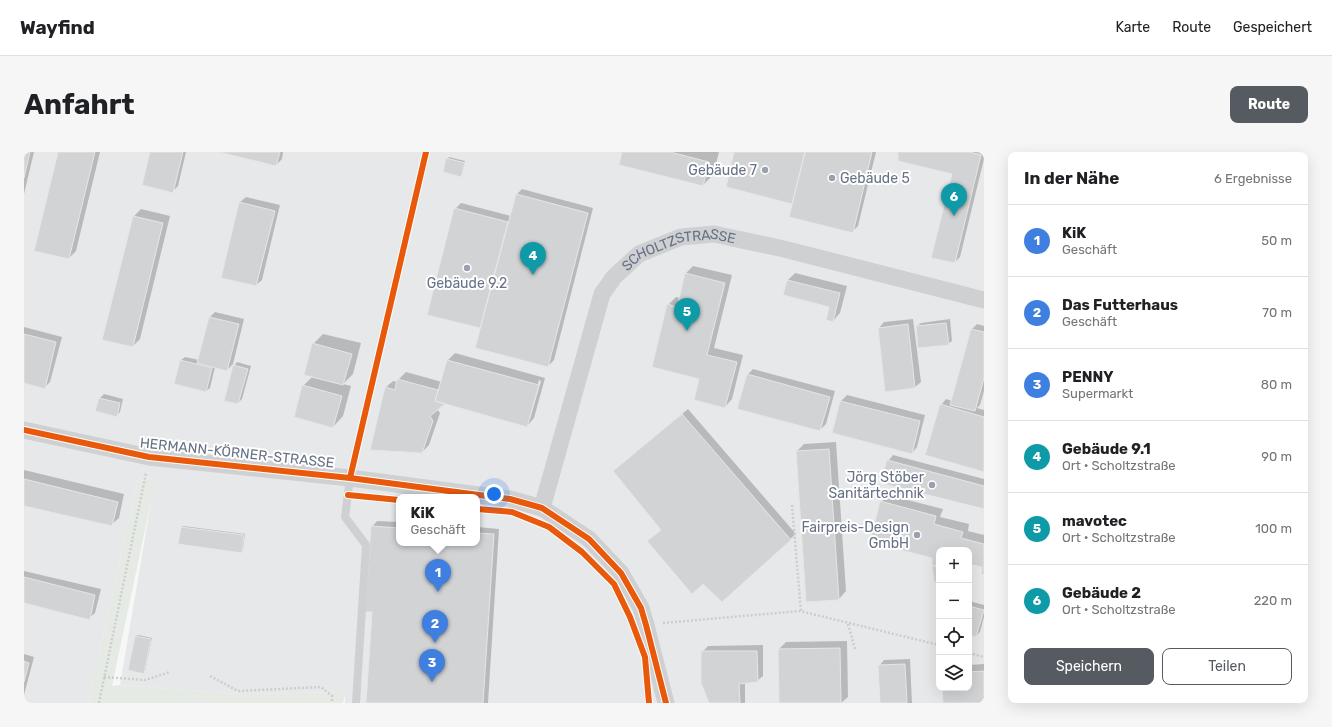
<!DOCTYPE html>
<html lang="de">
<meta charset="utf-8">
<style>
body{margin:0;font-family:Rubik,sans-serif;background:#f6f6f6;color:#202124}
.controls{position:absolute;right:12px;bottom:12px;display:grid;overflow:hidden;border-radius:8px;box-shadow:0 4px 16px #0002}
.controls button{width:36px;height:36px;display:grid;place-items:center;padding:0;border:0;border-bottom:1px solid #e0e0e0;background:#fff;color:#202124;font:20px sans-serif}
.you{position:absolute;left:470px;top:342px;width:14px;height:14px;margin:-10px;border:3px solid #fff;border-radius:50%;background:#1a73e8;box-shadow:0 0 0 6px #1a73e833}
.badge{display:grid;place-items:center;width:26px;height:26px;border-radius:50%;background:#565b62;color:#fff;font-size:13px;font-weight:700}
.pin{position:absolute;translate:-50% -33px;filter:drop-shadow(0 1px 2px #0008)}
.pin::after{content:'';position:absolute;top:21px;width:14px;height:12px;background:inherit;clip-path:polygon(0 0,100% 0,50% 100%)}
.popup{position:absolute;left:372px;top:342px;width:84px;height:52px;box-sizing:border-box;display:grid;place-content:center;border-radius:8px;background:#fff;filter:drop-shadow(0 1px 3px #0005);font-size:13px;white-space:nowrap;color:#757577}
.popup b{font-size:15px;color:#202124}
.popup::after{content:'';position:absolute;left:50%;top:100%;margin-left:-8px;border:8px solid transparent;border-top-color:#fff}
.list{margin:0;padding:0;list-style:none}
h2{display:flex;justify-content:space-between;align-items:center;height:52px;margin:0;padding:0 16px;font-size:17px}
h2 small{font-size:13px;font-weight:400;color:#757577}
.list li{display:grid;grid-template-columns:26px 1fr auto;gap:12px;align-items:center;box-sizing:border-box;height:72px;padding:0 16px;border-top:1px solid #e0e0e0}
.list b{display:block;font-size:15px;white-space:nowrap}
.list p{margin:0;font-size:13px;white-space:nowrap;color:#757577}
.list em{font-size:13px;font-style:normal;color:#757577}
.actions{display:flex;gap:8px;padding:12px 16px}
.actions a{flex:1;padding:9px 0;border:1px solid #565b62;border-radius:8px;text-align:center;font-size:14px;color:#565b62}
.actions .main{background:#565b62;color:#fff}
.icon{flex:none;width:22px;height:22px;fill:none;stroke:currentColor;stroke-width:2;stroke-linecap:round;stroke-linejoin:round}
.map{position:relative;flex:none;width:960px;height:551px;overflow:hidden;border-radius:8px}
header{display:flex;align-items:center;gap:24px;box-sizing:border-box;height:56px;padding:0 20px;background:#fff;border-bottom:1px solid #e0e0e0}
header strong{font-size:19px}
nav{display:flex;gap:22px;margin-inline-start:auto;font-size:14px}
.intro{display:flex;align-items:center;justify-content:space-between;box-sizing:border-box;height:96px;padding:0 24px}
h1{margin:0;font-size:28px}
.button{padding:10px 18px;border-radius:8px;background:#565b62;color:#fff;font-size:14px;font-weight:700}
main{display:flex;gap:24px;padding:0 24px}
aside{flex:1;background:#fff;border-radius:8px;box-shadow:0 4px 16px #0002}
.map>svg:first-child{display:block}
</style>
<header>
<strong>Wayfind</strong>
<nav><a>Karte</a><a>Route</a><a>Gespeichert</a></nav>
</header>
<div class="intro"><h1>Anfahrt</h1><a class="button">Route</a></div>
<main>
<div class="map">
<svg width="960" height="551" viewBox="0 0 960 551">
<rect width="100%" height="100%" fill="#f7f7f7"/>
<path fill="#e7e8e9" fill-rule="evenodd" d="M 0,0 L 960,0 L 960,551 L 321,551 L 321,540 L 216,542 L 96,533 L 131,326 L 114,327 L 64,551 L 0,551 ZM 375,345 L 453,345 L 453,391 L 375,391 ZM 915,398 L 945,398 L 945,536 L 915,536 Z"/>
<path fill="#e6eae5" d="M 132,326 L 88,534 L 96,533 L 216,542 L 322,540 L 319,551 L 64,551 L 114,327 Z"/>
<path fill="#0003" fill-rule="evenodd" d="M 0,0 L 10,0 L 0,42 Z
M 35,0 L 76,0 L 52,99 L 45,106 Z
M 127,0 L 162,0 L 154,34 L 148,40 Z
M 200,0 L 259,0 L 258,7 L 252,13 Z
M 599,0 L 695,0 L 689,23 L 679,33 Z
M 711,0 L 852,0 L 834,74 L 828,80 L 769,51 L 703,35 Z
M 875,0 L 960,0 L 960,7 L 936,105 L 931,110 L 929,21 Z
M 425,5 L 441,9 L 438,22 L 437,23 L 423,7 Z
M 498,37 L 569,56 L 530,208 L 524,214 L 458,175 L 404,162 L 431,57 L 437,51 L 487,64 L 492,43 Z
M 222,45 L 256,53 L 238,128 L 232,133 L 216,50 Z
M 117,57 L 146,64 L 116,187 L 109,194 L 110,64 Z
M 669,114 L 708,123 L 690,196 L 719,203 L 708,247 L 701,255 L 676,227 L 644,153 L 652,145 L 656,146 L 662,121 Z
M 771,121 L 823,134 L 816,161 L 809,169 L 806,154 L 764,128 Z
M 191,160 L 220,167 L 209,212 L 203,218 L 191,215 L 186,236 L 182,239 L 157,208 L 161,205 L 175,208 L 186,165 Z
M 889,167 L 897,230 L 891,235 L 862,239 L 855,176 L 860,170 Z
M 926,167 L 928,189 L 924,192 L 893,174 L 897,171 Z
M 953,172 L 960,174 L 960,239 L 956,253 L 953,256 L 960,258 L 960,319 L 917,253 L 922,247 L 928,249 L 948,177 Z
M 0,175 L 38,185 L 26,230 L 21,235 L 0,230 Z
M 299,182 L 337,191 L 329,222 L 319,232 L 327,234 L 319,264 L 309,275 L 279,234 L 289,224 L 289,192 Z
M 431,201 L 521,226 L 510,266 L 503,274 L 421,251 L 413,257 L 416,261 L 405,293 L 398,300 L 361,236 L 369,229 L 374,230 L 374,228 L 382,220 L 418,230 L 424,208 ZM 515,228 L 517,229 L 506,267 L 504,267 Z
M 213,210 L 227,214 L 218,247 L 214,251 L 210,214 Z
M 729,217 L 811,239 L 802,272 L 796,278 L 723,223 Z
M 80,242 L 99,247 L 96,260 L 92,264 L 73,258 L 76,246 Z
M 823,243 L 901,263 L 893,295 L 888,301 L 809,281 L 817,249 Z
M 664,257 L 772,382 L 766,387 L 679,430 L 625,389 L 638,377 L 596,314 Z
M 812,290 L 822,439 L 815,447 L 773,299 L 780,292 Z
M 869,303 L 960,327 L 960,356 L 864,309 Z
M 0,318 L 100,342 L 95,366 L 87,373 L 0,353 Z
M 864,343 L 919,357 L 916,365 L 945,372 L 944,379 L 960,383 L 960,422 L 959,415 L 946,411 L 945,413 L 945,398 L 915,398 L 915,430 L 909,405 L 857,350 Z
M 353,369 L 375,370 L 375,391 L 453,391 L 453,375 L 475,377 L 464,551 L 343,551 L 349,459 L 348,375 Z
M 159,374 L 221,382 L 219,398 L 218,400 L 158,375 Z
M 0,419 L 77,437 L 71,461 L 65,466 L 0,450 Z
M 945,449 L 960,453 L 960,465 L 956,480 L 952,484 L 945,482 Z
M 114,483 L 128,486 L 121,519 L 119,521 L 105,518 L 112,484 Z
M 823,489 L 824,545 L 817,551 L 756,551 L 755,497 L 762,490 Z
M 739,493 L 739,524 L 733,529 L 721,530 L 721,551 L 686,551 L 678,500 L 684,494 Z
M 0,502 L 10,505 L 0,543 Z
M 886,507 L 888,551 L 857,551 L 855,514 L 860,508 Z
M 960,512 L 960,551 L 920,551 L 919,536 L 945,536 L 945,513 Z"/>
<path fill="#d2d3d4" stroke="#e6e6e6" d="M 0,0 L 6,0 L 0,26 Z
M 34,0 L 71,0 L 45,107 L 10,99 Z
M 126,0 L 159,0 L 149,41 L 118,33 Z
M 195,0 L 256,0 L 252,14 Z
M 598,0 L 646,0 L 685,10 L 679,34 L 595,13 Z
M 710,0 L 781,0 L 768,52 L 702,35 Z
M 781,0 L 848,0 L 829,81 L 765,65 Z
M 874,0 L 946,0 L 957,3 L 931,111 L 907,106 L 928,22 L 874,9 Z
M 422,6 L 441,11 L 437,25 L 419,20 Z
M 492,42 L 564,61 L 524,215 L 451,196 Z
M 215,50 L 251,59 L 232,134 L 197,126 Z
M 430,56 L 484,70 L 456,176 L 403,163 Z
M 109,64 L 139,71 L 109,195 L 78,188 Z
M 661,121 L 701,131 L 683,203 L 713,210 L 701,256 L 670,248 L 675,227 L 628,215 L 643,152 L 653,155 Z
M 763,128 L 816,141 L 809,170 L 802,168 L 805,155 L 759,143 Z
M 185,165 L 215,172 L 203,219 L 173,211 Z
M 922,171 L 925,193 L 894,196 L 892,174 Z
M 884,172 L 891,236 L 861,240 L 854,176 Z
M 947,177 L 960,180 L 960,226 L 951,259 L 926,253 Z
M 0,182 L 32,190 L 21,237 L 0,231 Z
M 288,191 L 328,202 L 319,233 L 280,223 Z
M 156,208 L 188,216 L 182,240 L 150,232 Z
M 423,208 L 515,233 L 503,275 L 411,249 Z
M 209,213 L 224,217 L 214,252 L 200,249 Z
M 723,222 L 806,245 L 796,279 L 713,257 Z
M 373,227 L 414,238 L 411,249 L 421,252 L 406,264 L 409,269 L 398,301 L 346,298 L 361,235 L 371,238 Z
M 278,233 L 318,244 L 309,276 L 270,265 Z
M 75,246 L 96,251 L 93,265 L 71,259 Z
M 816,249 L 896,269 L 888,302 L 808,281 Z
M 916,252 L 960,265 L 960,320 L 901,303 Z
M 658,262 L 767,388 L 698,450 L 679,432 L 668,442 L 623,389 L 637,378 L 589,319 Z
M 805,297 L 815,448 L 782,450 L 772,299 Z
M 863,308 L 960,334 L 960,357 L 856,331 Z
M 0,327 L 94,350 L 88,374 L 0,354 Z
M 856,349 L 912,364 L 910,372 L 939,380 L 937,386 L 960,392 L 960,423 L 957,422 L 958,415 L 945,412 L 945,398 L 915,398 L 915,415 L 908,413 L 908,406 L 846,390 Z
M 347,374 L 375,376 L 375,391 L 453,391 L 453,381 L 470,382 L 459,551 L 342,551 L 348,460 L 341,460 Z
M 157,375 L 220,383 L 218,401 L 154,392 Z
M 908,413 L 915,415 L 915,431 L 910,430 Z
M 0,425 L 71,443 L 66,468 L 0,451 Z
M 945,454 L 960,458 L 952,485 L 945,483 Z
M 111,484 L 127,487 L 120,522 L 104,518 Z
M 816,496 L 817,551 L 755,551 L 754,497 Z
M 677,499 L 733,499 L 734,530 L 715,532 L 716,551 L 685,551 L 677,531 Z
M 0,509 L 5,511 L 0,530 Z
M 881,512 L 883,551 L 856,551 L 854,513 Z
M 960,519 L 960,551 L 919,551 L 918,536 L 945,536 L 945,520 Z"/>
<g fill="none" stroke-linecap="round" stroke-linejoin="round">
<path stroke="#cdcdce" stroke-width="2.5" stroke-dasharray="2 2" stroke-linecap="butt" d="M 330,310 L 402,0
M 768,353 L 777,460
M 639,471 L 776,459 L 915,493
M 824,472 L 831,497
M 945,501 L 960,505
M 186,524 L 214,539 L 297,535 L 308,544 L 308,551
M 80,525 L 121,528 L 146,520
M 75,551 L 122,321"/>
<path stroke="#cfd0d2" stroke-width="8" d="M 326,326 L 321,365 L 342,393 L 332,551"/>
<g stroke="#cfd0d2" stroke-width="17">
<path d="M 0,278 L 125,305 L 326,326 L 486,347 L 518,356 L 565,387 L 597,421 L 617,456 L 622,473 L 642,551"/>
<path id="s1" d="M 518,356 L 578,142 L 590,125 L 615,102 L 657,85 L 690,82 L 760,97 L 960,148"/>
</g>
<defs>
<path id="cycleway" d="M 0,278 L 125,305 L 326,326 L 486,347 L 518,356 L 565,387 L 597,421 L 617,456 L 622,473 L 642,551
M 326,326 L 402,0
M 324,343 L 375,348
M 453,357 L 488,360 L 525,375 L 558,400 L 590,432 L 606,465 L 621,505 L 625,551"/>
</defs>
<use href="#cycleway" stroke="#fff" stroke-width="8"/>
<use href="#cycleway" stroke="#e8590c" stroke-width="6"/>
</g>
<g fill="#99a1ae" stroke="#fff" stroke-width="1.5">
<circle cx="741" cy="18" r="4"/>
<circle cx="808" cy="26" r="4"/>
<circle cx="443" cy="116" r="4"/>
<circle cx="908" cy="333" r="4"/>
<circle cx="893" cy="383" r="4"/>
</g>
<g text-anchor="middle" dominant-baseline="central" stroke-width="4" stroke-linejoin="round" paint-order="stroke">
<g font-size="14" fill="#677287" stroke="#fff" text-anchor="end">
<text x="733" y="18">Gebäude 7</text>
<text x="816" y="26" text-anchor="start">Gebäude 5</text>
<text x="443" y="131" text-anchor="middle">Gebäude 9.2</text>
<text x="900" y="325">Jörg Stöber<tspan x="900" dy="16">Sanitärtechnik</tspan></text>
<text x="885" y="375">Fairpreis-Design<tspan x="885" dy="16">GmbH</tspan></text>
</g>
<g font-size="14" fill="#677287" stroke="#fff">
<text stroke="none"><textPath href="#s1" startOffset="317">SCHOLTZSTRASSE</textPath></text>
<text transform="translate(213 301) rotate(6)">HERMANN-KÖRNER-STRASSE</text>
</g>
</g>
</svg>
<div class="controls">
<button>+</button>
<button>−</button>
<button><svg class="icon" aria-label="locate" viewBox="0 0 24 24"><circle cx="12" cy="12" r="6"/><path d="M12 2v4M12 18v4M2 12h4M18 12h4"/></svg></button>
<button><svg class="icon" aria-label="layers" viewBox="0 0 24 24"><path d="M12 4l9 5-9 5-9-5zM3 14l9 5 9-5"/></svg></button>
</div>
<div class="you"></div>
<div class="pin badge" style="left:414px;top:440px;background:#3f7fe0">1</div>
<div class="popup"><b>KiK</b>Geschäft</div>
<div class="pin badge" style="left:411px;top:491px;background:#3f7fe0">2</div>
<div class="pin badge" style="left:408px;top:530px;background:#3f7fe0">3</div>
<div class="pin badge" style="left:509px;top:123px;background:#0f9aa8">4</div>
<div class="pin badge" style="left:663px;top:179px;background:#0f9aa8">5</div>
<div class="pin badge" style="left:930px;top:64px;background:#0f9aa8">6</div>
</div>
<aside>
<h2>In der Nähe<small>6 Ergebnisse</small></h2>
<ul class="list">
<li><span class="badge" style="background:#3f7fe0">1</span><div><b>KiK</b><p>Geschäft</p></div><em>50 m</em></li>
<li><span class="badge" style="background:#3f7fe0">2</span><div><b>Das Futterhaus</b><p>Geschäft</p></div><em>70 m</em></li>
<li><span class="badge" style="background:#3f7fe0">3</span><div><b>PENNY</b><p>Supermarkt</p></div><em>80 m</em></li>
<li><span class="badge" style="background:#0f9aa8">4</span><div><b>Gebäude 9.1</b><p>Ort · Scholtzstraße</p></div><em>90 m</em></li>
<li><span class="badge" style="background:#0f9aa8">5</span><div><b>mavotec</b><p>Ort · Scholtzstraße</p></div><em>100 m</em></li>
<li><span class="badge" style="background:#0f9aa8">6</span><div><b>Gebäude 2</b><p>Ort · Scholtzstraße</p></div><em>220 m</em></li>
</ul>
<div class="actions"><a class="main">Speichern</a><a>Teilen</a></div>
</aside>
</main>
